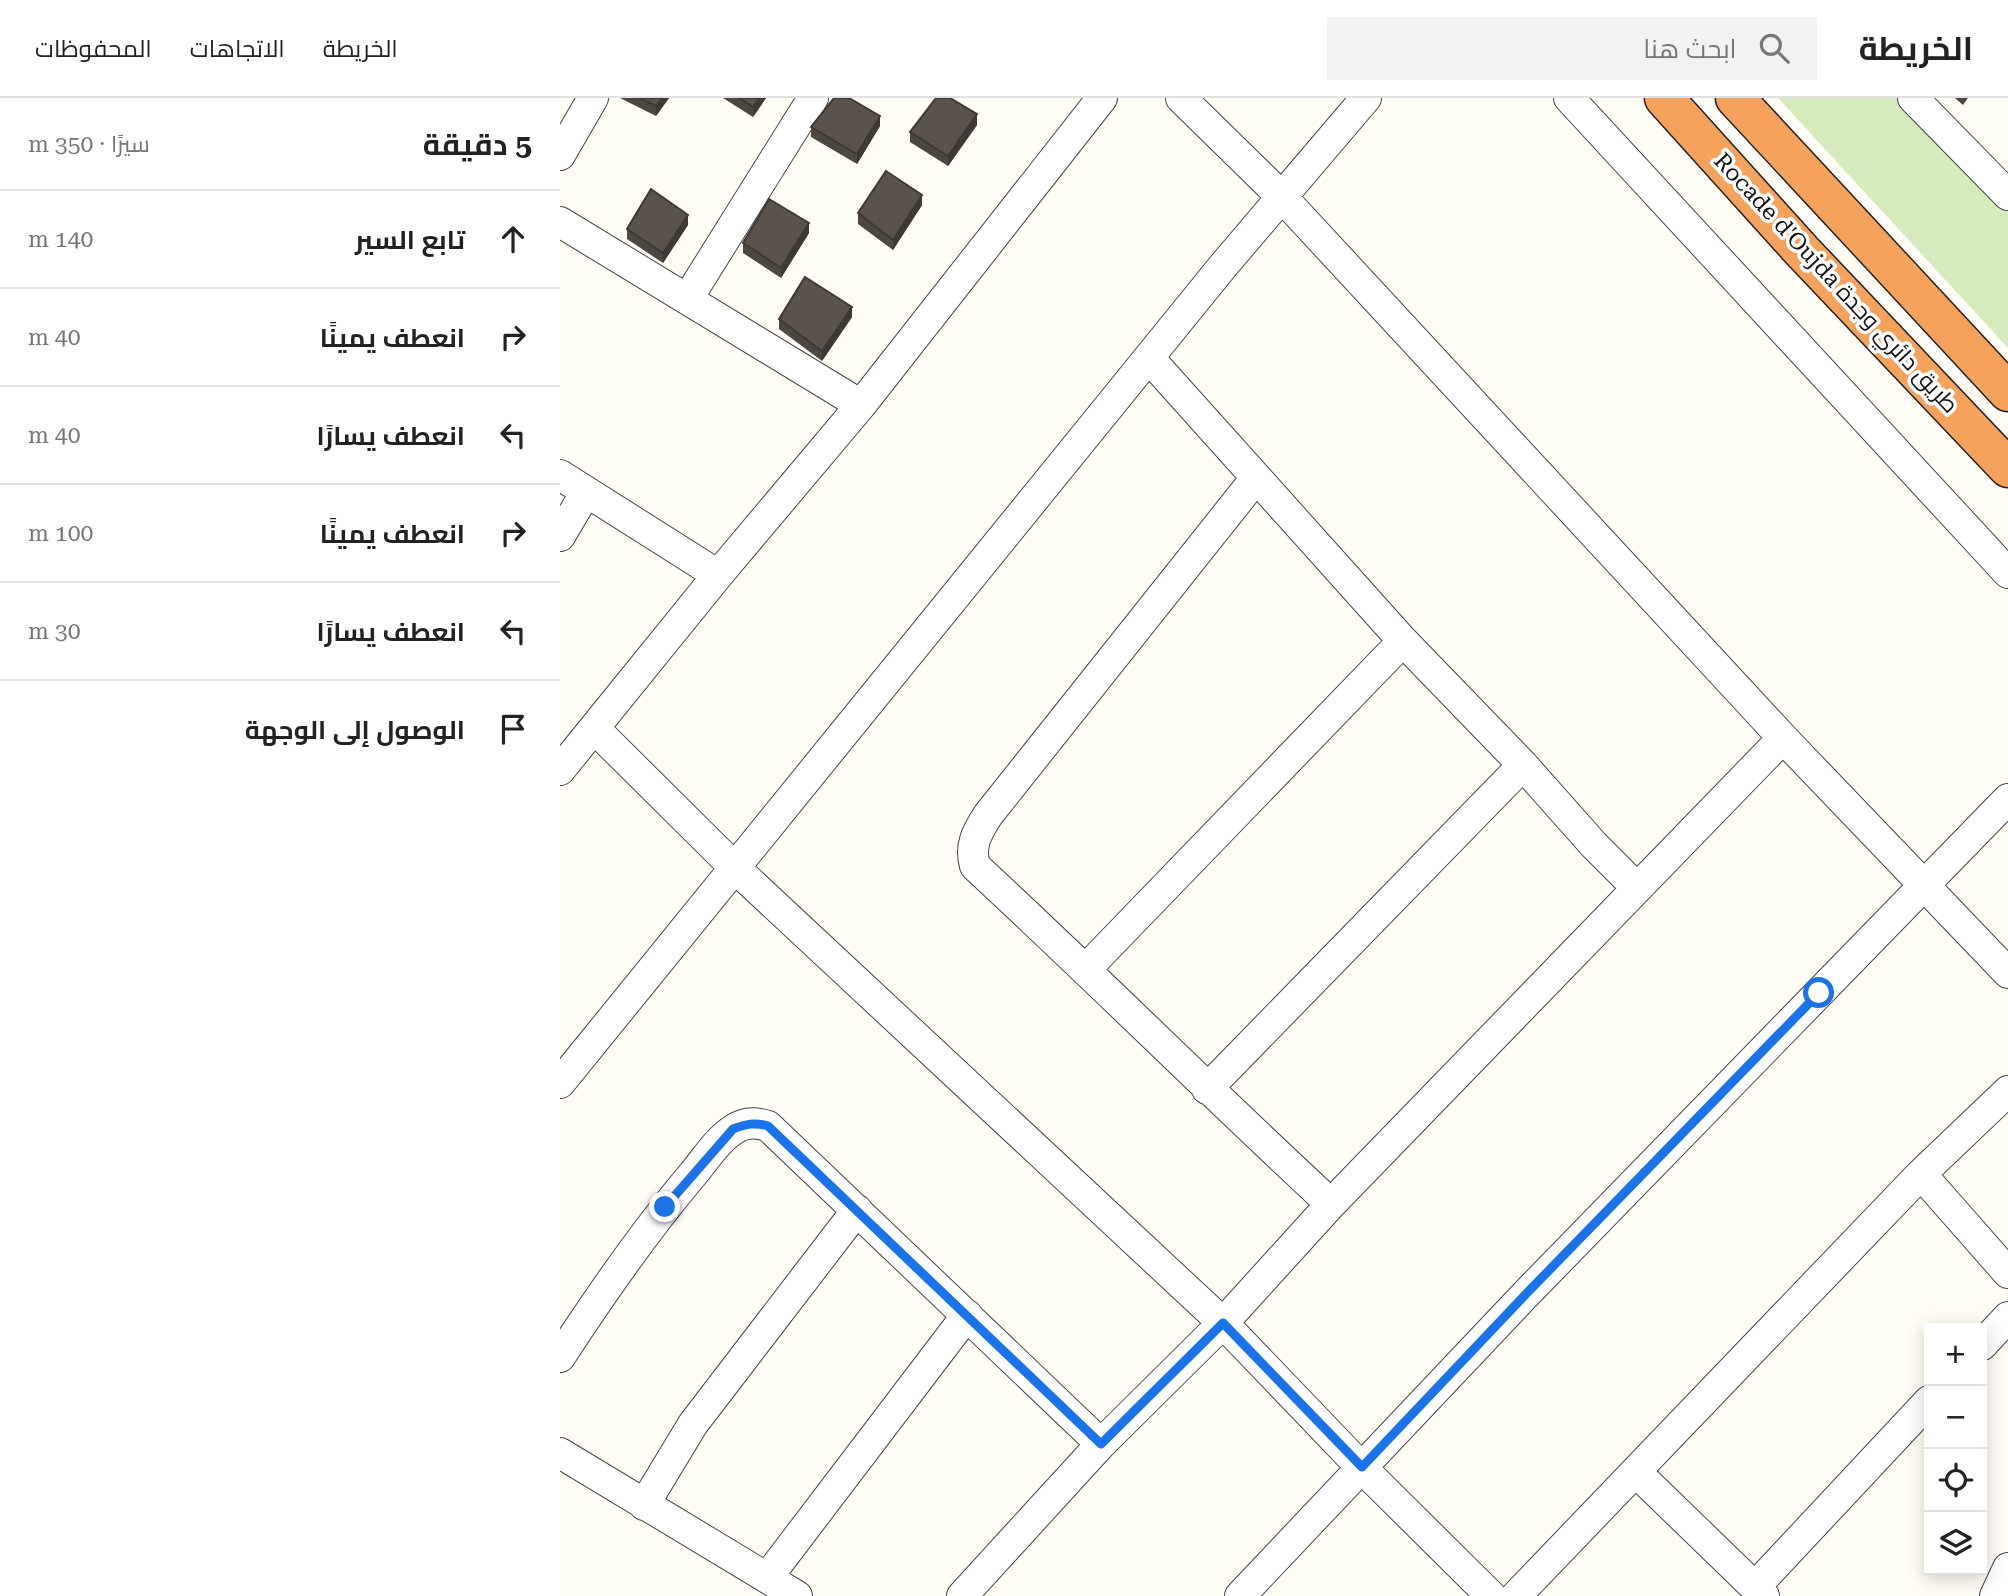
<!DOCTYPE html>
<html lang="ar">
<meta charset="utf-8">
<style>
body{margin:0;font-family:"Roboto Serif",Cairo,serif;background:#f2f2f2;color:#222;direction:rtl}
.controls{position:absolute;right:21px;bottom:21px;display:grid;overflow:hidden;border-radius:0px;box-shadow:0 4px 18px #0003}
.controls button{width:63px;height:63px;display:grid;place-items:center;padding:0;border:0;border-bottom:2px solid #e0e0e0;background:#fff;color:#222;font:35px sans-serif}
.stop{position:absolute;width:21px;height:21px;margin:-16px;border:5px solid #1a73e8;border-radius:50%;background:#fff}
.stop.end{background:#1a73e8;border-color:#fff;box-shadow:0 2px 7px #0008}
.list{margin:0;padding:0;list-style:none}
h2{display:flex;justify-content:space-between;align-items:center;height:91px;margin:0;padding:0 28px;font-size:30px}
h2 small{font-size:23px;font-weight:400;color:#767676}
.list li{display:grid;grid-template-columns:46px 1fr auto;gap:21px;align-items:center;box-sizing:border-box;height:98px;padding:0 28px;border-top:2px solid #e0e0e0}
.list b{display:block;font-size:26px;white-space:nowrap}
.list em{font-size:23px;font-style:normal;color:#767676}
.icon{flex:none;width:38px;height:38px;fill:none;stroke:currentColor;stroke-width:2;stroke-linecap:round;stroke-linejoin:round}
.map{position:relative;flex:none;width:1448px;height:1498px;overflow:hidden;direction:ltr}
header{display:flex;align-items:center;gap:42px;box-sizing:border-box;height:98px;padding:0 35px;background:#fff;border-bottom:2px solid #e0e0e0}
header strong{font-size:33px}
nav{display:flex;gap:38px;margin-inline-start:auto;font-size:24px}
.search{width:490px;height:63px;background:#f2f2f2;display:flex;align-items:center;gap:18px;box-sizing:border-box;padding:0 24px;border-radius:0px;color:#767676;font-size:26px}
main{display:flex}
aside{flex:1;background:#fff}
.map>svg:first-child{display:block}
</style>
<header>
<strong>الخريطة</strong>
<div class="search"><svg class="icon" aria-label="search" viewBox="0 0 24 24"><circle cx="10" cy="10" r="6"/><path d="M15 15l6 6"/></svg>ابحث هنا</div>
<nav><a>الخريطة</a><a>الاتجاهات</a><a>المحفوظات</a></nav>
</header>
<main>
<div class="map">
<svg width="1448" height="1498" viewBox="0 0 1448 1498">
<rect width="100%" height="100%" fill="#fffdf5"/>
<path fill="#d5ebbd" d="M 1218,0 L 1348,0 L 1448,98 L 1448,250 Z"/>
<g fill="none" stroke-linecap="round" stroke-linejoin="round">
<defs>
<path id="minor" d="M 621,0 L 722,99 L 1223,640 L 1448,875
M 1009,0 L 1448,475
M 1353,0 L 1448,97
M 0,57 L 33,0
M 0,124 L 301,307
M 128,200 L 253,0
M 589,260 L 843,543 L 963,667 L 1034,747 L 1077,790
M 0,377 L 158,477
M 696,380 L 428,717 C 417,734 409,748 415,768 C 535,879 651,995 771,1106
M 0,438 L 26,394
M 34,630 L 175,770 L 663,1225 L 801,1369 L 931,1498
M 0,672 L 158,477 L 301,307 L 542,0
M 526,871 L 843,543
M 0,985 L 663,168 L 806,0
M 647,991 L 963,667
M 1361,1076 L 1448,1175
M 1422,1247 L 1448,1219
M 0,1259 C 41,1196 84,1134 133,1076 C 145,1062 157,1042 173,1032 C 184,1024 196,1024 208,1028 L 541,1346
M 0,1355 L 237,1498
M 1076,1374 L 1204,1498
M 84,1407 L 133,1326 L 297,1112
M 207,1480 L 407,1217
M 1195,1489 L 1369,1303
M 402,1498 L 541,1346 L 663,1225 L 771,1106 L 1223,640
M 680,1498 L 965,1197 L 1448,701
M 956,1498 L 1361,1076 L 1448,993
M 1435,1498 L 1448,1470"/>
<path id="highway" d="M 1104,0 L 1242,153 L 1448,370
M 1175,0 L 1448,294"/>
</defs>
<use href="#minor" stroke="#444" stroke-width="32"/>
<use href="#highway" stroke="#222" stroke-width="41"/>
<use href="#minor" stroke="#fff" stroke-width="30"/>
<use href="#highway" stroke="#f5a25d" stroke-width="38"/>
</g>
<path fill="#4d4742" d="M 60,0 L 109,0 L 96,18 Z
M 163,0 L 206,0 L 193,19 Z
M 1395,0 L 1408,0 L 1403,7 Z
M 417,27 L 388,68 L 350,44 L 350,34 Z
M 320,28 L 297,66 L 251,39 L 251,29 Z
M 362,107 L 333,152 L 298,126 L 298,115 Z
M 128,127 L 103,165 L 67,141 L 67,131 Z
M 249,135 L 221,180 L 183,155 L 183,145 Z
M 292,219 L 262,263 L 219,231 L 219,221 Z"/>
<path fill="#3f3936" d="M 102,0 L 109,0 L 96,18 L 96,8 Z
M 199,0 L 206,0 L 193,19 L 193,9 Z
M 417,16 L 417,27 L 388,68 L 388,58 Z
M 320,18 L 320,28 L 297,66 L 297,56 Z
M 362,97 L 362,107 L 333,152 L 333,142 Z
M 128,117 L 128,127 L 103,165 L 103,155 Z
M 249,125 L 249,135 L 221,180 L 221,170 Z
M 292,209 L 292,219 L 262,263 L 262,253 Z"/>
<path fill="#5a524d" stroke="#3f3936" stroke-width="2" d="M 79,0 L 102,0 L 96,8 Z
M 179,0 L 199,0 L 193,9 Z
M 274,0 L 289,0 L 320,18 L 297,56 L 251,29 Z
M 376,0 L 390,0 L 417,16 L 388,58 L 350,34 Z
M 326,73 L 362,97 L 333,142 L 298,115 Z
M 91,91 L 128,117 L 103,155 L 67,131 Z
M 209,101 L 249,125 L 221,170 L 183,145 Z
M 245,179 L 292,209 L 262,253 L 219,221 Z"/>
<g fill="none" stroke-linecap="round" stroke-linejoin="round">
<path stroke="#1a73e8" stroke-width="9" d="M 105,1109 L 173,1031 C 186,1026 195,1024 208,1028 L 541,1346 L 663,1225 L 802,1369 L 965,1197 L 1259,895"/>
</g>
<g text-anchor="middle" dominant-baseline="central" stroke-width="7" stroke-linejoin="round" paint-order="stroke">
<g font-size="23" fill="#111" stroke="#fff">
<text transform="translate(1276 185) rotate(47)">Rocade d'Oujda طريق دائري وجدة</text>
</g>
</g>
</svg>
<div class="controls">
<button>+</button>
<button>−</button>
<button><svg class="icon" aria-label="locate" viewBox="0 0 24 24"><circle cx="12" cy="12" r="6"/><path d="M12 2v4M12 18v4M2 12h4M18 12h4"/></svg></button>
<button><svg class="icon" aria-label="layers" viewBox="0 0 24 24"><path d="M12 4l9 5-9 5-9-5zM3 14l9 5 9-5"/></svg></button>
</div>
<div class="stop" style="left:1259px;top:895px"></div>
<div class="stop end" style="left:105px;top:1109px"></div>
</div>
<aside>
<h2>5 دقيقة<small>سيرًا · 350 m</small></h2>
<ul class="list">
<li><svg class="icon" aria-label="ahead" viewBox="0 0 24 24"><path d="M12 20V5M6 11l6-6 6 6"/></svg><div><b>تابع السير</b></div><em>140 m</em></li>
<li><svg class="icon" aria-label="right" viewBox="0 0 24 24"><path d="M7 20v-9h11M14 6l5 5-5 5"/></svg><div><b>انعطف يمينًا</b></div><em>40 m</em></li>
<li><svg class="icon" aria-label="left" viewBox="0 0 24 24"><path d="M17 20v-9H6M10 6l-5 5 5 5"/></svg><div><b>انعطف يسارًا</b></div><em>40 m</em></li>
<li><svg class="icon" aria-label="right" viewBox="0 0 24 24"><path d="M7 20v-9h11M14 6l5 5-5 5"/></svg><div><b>انعطف يمينًا</b></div><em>100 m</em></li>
<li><svg class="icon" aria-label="left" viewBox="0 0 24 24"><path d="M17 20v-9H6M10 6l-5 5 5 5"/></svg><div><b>انعطف يسارًا</b></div><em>30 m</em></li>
<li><svg class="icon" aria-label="arrive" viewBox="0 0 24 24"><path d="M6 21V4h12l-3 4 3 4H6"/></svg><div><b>الوصول إلى الوجهة</b></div></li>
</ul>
</aside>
</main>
